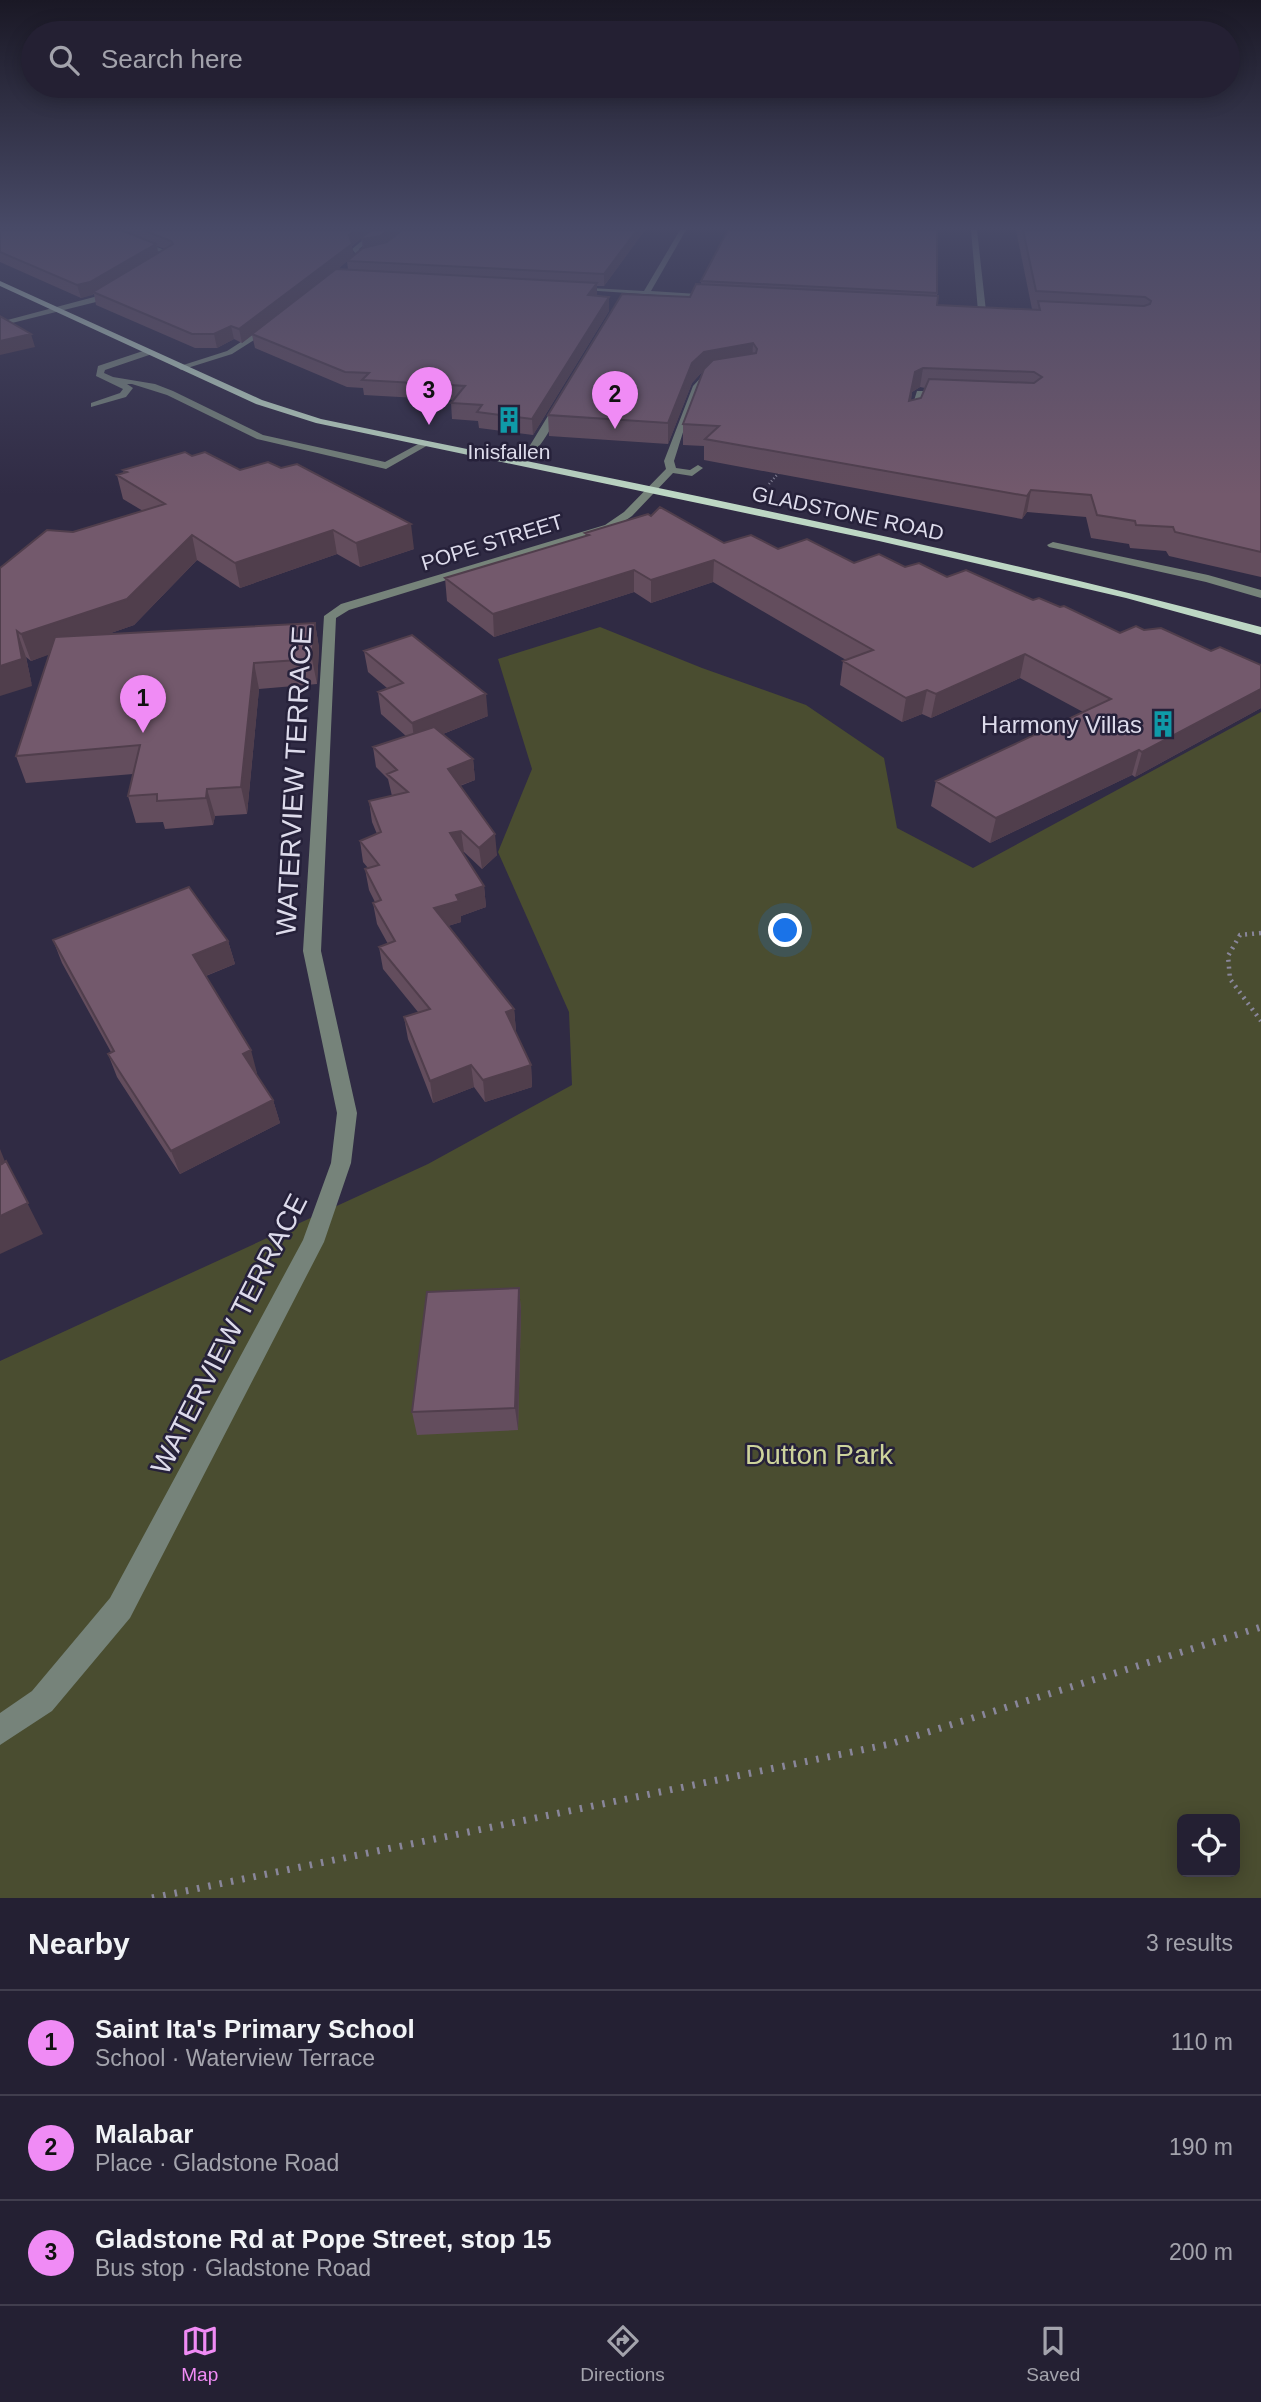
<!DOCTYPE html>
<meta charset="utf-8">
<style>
body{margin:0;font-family:Helvetica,sans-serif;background:#302d3f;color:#f1f3f6}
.controls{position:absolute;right:21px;bottom:21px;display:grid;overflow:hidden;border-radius:10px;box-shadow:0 4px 18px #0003}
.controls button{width:63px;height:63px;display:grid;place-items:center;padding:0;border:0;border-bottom:2px solid #413e4e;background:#242033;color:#f1f3f6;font:35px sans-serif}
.you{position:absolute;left:786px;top:931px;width:24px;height:24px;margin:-18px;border:5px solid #fff;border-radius:50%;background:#1a73e8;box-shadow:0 0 0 10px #1a73e833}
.badge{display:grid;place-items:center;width:46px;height:46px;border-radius:50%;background:#f08bf5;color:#111;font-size:23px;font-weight:700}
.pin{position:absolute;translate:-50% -58px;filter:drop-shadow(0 2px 4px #0008)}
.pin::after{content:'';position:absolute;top:37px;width:24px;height:21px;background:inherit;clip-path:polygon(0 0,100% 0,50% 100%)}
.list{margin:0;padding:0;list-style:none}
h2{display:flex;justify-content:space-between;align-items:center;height:91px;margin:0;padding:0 28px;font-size:30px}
h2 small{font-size:23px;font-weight:400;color:#a3a3ac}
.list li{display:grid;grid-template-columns:46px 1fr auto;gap:21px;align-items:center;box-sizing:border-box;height:105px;padding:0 28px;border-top:2px solid #413e4e}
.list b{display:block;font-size:26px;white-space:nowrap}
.list p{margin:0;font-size:23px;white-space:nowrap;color:#a3a3ac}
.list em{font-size:23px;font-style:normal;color:#a3a3ac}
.icon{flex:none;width:38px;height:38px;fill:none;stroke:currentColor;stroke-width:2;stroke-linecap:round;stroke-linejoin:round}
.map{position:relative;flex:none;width:1261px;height:1898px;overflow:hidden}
.search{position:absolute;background:#242033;box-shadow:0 4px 18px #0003;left:21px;right:21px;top:21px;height:77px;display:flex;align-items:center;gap:18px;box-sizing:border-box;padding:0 24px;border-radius:38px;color:#a3a3ac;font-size:26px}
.sheet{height:406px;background:#242033}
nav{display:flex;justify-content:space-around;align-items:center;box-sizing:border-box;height:98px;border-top:2px solid #413e4e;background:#242033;font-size:19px;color:#a3a3ac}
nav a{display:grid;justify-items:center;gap:4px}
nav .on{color:#f08bf5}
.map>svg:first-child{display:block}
</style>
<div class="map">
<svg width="1261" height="1898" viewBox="0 0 1261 1898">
<rect width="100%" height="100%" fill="#302b44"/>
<path fill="#4a4d30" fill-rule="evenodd" d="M 600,627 L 702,668 L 806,705 L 884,758 L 897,828 L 973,868 L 1261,712 L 1261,1898 L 0,1898 L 0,1361 L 428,1164 L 572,1085 L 569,1012 L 498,852 L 532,769 L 498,659 ZM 1182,1819 L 1235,1819 L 1235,1872 L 1182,1872 Z"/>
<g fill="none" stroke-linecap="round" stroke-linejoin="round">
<path stroke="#89869a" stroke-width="2.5" stroke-dasharray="1 2.5" stroke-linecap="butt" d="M 769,484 L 782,469"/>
<path stroke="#89869a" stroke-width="4.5" stroke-dasharray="2 5" stroke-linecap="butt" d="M 1261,933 L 1240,935 L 1228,956 L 1230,979 L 1261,1021"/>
<path stroke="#89869a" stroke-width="7" stroke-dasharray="2.5 9" stroke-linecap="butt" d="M 152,1898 L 890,1744 L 1261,1627"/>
<path fill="#76837a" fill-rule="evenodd" d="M 102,230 L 110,230 L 173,253 L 161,265 L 155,265 L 165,254 Z
M 375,230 L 382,230 L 359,249 L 364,257 L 359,258 L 352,249 Z
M 680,230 L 686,230 L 651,291 L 713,295 L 716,299 L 569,289 L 573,287 L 644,291 Z
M 971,230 L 977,230 L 986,311 L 982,313 L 978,311 Z
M 113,286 L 120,288 L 100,301 L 0,326 L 0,322 L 94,297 Z
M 269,324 L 276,326 L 232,354 L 181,370 L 177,367 L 227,351 Z
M 149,349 L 152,354 L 105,370 L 104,373 L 113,377 L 155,384 L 173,391 L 263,435 L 385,462 L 422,442 L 430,444 L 386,469 L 257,439 L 167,395 L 132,384 L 127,384 L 133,388 L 126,397 L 91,407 L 91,403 L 120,393 L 123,389 L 96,376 L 98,366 Z
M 716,370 L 720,373 L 719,375 C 695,381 682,438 674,461 L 676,468 L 690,470 L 698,465 L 703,468 L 692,476 L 673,473 L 632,516 L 613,529 L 349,610 L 336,618 L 321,951 L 357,1113 L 351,1163 L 324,1242 L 130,1618 L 52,1711 L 0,1745 L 0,1713 L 32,1691 L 110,1598 L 303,1240 L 331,1163 L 337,1113 L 303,951 L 324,616 L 341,604 L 605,525 L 624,512 L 666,469 L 664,461 L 693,386 L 705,373 Z
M 917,391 L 946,391 L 951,394 L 946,397 L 924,396 L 916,418 L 908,420 Z
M 557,401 L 565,403 C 554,421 535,466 511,464 L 511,460 L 529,447 Z
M 1053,542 L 1208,575 L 1261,590 L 1261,598 L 1206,582 L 1049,547 L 1047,545 Z"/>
<path fill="#bdd7c4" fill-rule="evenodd" d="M 0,281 L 262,400 L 321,419 C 635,484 951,544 1261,627 L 1261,635 L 1126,598 L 879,541 L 316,423 L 256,404 L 0,286 Z"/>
</g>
<path fill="#634d5d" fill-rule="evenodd" d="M 0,230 L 645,230 L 604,286 L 597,286 L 597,296 L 609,297 L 609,311 L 533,435 L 479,428 L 478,421 L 452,419 L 451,403 L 453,400 L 364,395 L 363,388 L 347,387 L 255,348 L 252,335 L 242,343 L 234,339 L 217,348 L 195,348 L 96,305 L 94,294 L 81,298 L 0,262 ZM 361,238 L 363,249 L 353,256 L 352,246 ZM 157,246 L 165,249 L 158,253 ZM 347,261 L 348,269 L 338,269 Z
M 1016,230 L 1261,230 L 1261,577 L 1169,556 L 1166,551 L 1130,548 L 1129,544 L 1091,538 L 1086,517 L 1027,512 L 1022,519 L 704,460 L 704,446 L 683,445 L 683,424 L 703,371 L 692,383 L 668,444 L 549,436 L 548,415 L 690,297 L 701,284 L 701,281 L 937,293 L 937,305 L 1036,310 L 1032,309 ZM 920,387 L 925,388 L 921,398 L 911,400 L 912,392 Z
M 192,456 L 240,470 L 414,549 L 360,567 L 337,554 L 240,588 L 197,560 L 134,625 L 108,634 L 315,623 L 319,648 L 317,684 L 259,689 L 247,814 L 215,816 L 213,825 L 165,829 L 163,822 L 136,823 L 128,796 L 133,774 L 26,783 L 16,756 L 49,654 L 31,661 L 26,657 L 32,686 L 0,568 L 73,532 L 143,511 L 123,499 L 117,475 L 124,473 L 123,470 Z
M 585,533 L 724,543 L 778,549 L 854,563 L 905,567 L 947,577 L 1060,607 L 1120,633 L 1144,630 L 1211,651 L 1261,665 L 1261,708 L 1135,777 L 1132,775 L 990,843 L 931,806 L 936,781 L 1083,712 L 1020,678 L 931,718 L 922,714 L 902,722 L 840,685 L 843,661 L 846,660 L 713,582 L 651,603 L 634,592 L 494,637 L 447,601 L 445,578 L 586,536 Z
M 364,651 L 488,716 L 443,734 L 473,759 L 475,780 L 460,786 L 497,855 L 482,869 L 464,852 L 462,852 L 484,886 L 486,907 L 461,916 L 461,922 L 448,926 L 514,1009 L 516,1031 L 515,1031 L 531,1065 L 532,1087 L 485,1102 L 474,1087 L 433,1103 L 408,1039 L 404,1017 L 418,1012 L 383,969 L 379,947 L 388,944 L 377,924 L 373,903 L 375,902 L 369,890 L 365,869 L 368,868 L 363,862 L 360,841 L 377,834 L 372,822 L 369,801 L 392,796 L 388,779 L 376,767 L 373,747 L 406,736 L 381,714 L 378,692 L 387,688 L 368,672 Z
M 53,940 L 228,941 L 235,964 L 206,976 L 257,1073 L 256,1074 L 273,1100 L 280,1123 L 180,1174 L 117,1077 L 108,1054 L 111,1052 L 62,963 Z
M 519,1288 L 521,1311 L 518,1430 L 417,1435 L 412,1412 Z"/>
<path fill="#503e4c" d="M 356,230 L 372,230 L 352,246 L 354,256 L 242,343 L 239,329 Z
M 388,230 L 402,230 L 382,248 L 364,251 L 363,239 Z
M 637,230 L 645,230 L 604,286 L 604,274 Z
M 156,244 L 159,255 L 93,292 L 93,295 L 81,298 L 77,285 Z
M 597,283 L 597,296 L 588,295 Z
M 609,297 L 609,311 L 533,435 L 532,419 Z
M 231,326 L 234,339 L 217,348 L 214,334 Z
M 31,334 L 35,347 L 0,355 L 0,341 Z
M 753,343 L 752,363 L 703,371 L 692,383 L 668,444 L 668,423 L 692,363 L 704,352 Z
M 923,368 L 920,387 L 912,392 L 906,421 L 909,401 L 915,372 Z
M 1031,490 L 1027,512 L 1022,519 L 1027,496 Z
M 411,524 L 414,549 L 360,567 L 356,543 Z
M 333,530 L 337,554 L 240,588 L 235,563 Z
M 192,535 L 197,560 L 134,625 L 31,661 L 21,634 Z
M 714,560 L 713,582 L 651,603 L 651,580 Z
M 634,570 L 634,592 L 494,637 L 493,614 Z
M 315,623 L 319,648 L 317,684 L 312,659 Z
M 17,631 L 26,657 L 32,686 L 0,696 L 0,666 Z
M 1025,654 L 1020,678 L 931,718 L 936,694 Z
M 254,663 L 259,689 L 247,814 L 241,787 Z
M 1261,689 L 1261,708 L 1135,777 L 1142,752 Z
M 927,690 L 922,714 L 902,722 L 906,698 Z
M 486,694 L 488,716 L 415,745 L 412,723 Z
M 1139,750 L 1132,775 L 990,843 L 996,818 Z
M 473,759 L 475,780 L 450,789 L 448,769 Z
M 207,789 L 215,816 L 213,825 L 206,798 Z
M 461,831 L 464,852 L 452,855 L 450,833 Z
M 495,834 L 497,855 L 482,869 L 479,848 Z
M 484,886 L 486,907 L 461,916 L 461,922 L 437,929 L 434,908 L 456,895 Z
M 228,941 L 235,964 L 200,978 L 193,955 Z
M 514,1009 L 516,1031 L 508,1034 L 506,1012 Z
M 251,1050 L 257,1073 L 249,1077 L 243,1054 Z
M 471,1065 L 474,1087 L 433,1103 L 430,1081 Z
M 531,1065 L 532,1087 L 485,1102 L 483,1080 Z
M 273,1100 L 280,1123 L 180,1174 L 171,1151 Z
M 0,1149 L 18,1194 L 0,1159 Z
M 6,1161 L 43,1234 L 0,1254 L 0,1216 Z
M 519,1288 L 521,1311 L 518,1430 L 515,1408 Z"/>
<path fill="#73596c" stroke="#503e4c" stroke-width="2" fill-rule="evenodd" d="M 0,230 L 121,230 L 156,244 L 90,282 L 77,285 L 0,252 Z
M 143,230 L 356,230 L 349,235 L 352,244 L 239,329 L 231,326 L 214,334 L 192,334 L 93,292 L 173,244 L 171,241 Z
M 371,230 L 388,230 L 380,236 L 363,239 L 361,238 Z
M 402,230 L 637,230 L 604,274 L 347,261 L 363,248 L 387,242 Z
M 728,230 L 937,230 L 937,293 L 701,281 Z
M 1023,230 L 1261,230 L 1261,552 L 1175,532 L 1173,527 L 1136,525 L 1135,521 L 1097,515 L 1091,495 L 1031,490 L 1027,496 L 705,439 L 719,426 L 683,424 L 704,369 L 713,360 L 756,353 L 757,349 L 753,343 L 704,352 L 692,363 L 668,423 L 548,415 L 622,294 L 690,297 L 696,284 L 938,296 L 937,305 L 1040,310 L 1038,301 L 1144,306 L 1150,304 L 1151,301 L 1145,297 L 1036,291 ZM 923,368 L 1034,372 L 1042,377 L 1034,383 L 929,379 L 921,398 L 909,401 L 915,372 Z
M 336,269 L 597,283 L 588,295 L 609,297 L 532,419 L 477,412 L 482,405 L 451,403 L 465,386 L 362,380 L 369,373 L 345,372 L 252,334 Z
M 0,316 L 31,334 L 0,341 Z
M 185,452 L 192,456 L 205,452 L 240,470 L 268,462 L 281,468 L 297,464 L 411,524 L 356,543 L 333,530 L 235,563 L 192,535 L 127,599 L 21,634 L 17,631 L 22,659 L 0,666 L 0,568 L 47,530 L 73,532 L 165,504 L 117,475 L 127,472 L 123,470 Z
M 660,507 L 724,543 L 751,535 L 778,549 L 807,539 L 854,563 L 879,554 L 905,567 L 919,563 L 947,577 L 966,570 L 1033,600 L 1039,598 L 1060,607 L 1064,606 L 1120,633 L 1136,626 L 1144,630 L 1161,628 L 1211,651 L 1220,647 L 1261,665 L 1261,689 L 1142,752 L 1139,750 L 996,818 L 936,781 L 1111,699 L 1025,654 L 936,694 L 927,690 L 906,698 L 843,661 L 873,650 L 714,560 L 651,580 L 634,570 L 493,614 L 445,578 L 589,535 L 585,533 L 648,514 L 651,516 Z
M 315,623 L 312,659 L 254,663 L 241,787 L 207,789 L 206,798 L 157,801 L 157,794 L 128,796 L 140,745 L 16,756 L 55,637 Z
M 412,635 L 486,694 L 412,723 L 378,692 L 403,683 L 364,651 Z
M 434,727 L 473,759 L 448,769 L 495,834 L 479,848 L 461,831 L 450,833 L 484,886 L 456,895 L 459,901 L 434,908 L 514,1009 L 506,1012 L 531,1065 L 483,1080 L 471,1065 L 430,1081 L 404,1017 L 430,1009 L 379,947 L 395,941 L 373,903 L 381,900 L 365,869 L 379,865 L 360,841 L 381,832 L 369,801 L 408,792 L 387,774 L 397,770 L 373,747 Z
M 189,887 L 228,941 L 193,955 L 251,1050 L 243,1054 L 273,1100 L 171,1151 L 108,1054 L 114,1051 L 53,940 Z
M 0,1159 L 2,1164 L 6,1161 L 28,1203 L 0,1216 Z
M 519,1288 L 515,1408 L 412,1412 L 427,1292 Z"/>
<linearGradient id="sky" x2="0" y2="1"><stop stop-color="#1a1825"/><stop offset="0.46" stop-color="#484a67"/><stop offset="1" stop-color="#484a67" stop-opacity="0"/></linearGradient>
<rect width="1261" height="495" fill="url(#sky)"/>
<defs>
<symbol id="building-bare" viewBox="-9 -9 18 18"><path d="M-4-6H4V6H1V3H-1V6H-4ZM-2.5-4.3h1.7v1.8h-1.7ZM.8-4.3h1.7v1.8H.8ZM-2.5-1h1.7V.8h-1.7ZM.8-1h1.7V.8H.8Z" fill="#0f9aa8" stroke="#26213a" stroke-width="2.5" paint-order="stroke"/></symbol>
</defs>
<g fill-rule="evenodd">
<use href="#building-bare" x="490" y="401" width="38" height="38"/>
<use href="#building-bare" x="1144" y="705" width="38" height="38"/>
</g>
<g text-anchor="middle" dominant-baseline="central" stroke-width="5" stroke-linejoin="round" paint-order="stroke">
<g font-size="21" fill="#dddbeb" stroke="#26213a">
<text x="509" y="451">Inisfallen</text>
</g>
<g font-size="21" fill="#dddbeb" stroke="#26213a">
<text transform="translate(848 513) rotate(12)">GLADSTONE ROAD</text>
<text transform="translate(492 542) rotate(-17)">POPE STREET</text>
</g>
<g font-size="24" fill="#dddbeb" stroke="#26213a" text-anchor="end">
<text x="1142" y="724">Harmony Villas</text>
</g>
<g font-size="28" fill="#dddbeb" stroke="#26213a">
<text transform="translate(294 781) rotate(-87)">WATERVIEW TERRACE</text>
<text transform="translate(229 1334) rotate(-63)">WATERVIEW TERRACE</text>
</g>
<g font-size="28" fill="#ced49c" stroke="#26213a">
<text x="819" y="1454">Dutton Park</text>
</g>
</g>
</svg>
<div class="controls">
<button><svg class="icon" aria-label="locate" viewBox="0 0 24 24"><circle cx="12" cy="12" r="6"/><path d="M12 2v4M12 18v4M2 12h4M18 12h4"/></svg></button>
</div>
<div class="you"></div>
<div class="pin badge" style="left:143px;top:733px">1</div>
<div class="pin badge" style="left:615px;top:429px">2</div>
<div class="pin badge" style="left:429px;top:425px">3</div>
<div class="search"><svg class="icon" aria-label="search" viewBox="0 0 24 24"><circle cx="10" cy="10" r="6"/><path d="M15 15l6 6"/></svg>Search here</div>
</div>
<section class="sheet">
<h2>Nearby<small>3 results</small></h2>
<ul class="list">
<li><span class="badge">1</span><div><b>Saint Ita's Primary School</b><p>School · Waterview Terrace</p></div><em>110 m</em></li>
<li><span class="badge">2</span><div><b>Malabar</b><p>Place · Gladstone Road</p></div><em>190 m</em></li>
<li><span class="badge">3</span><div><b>Gladstone Rd at Pope Street, stop 15</b><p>Bus stop · Gladstone Road</p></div><em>200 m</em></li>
</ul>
</section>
<nav>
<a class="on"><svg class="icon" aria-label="map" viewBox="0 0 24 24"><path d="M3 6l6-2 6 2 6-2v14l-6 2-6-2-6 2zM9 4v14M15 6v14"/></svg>Map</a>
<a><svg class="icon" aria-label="directions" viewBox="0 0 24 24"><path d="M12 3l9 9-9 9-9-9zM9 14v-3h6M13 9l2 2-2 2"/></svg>Directions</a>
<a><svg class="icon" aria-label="saved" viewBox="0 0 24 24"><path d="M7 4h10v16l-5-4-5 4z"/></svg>Saved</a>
</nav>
